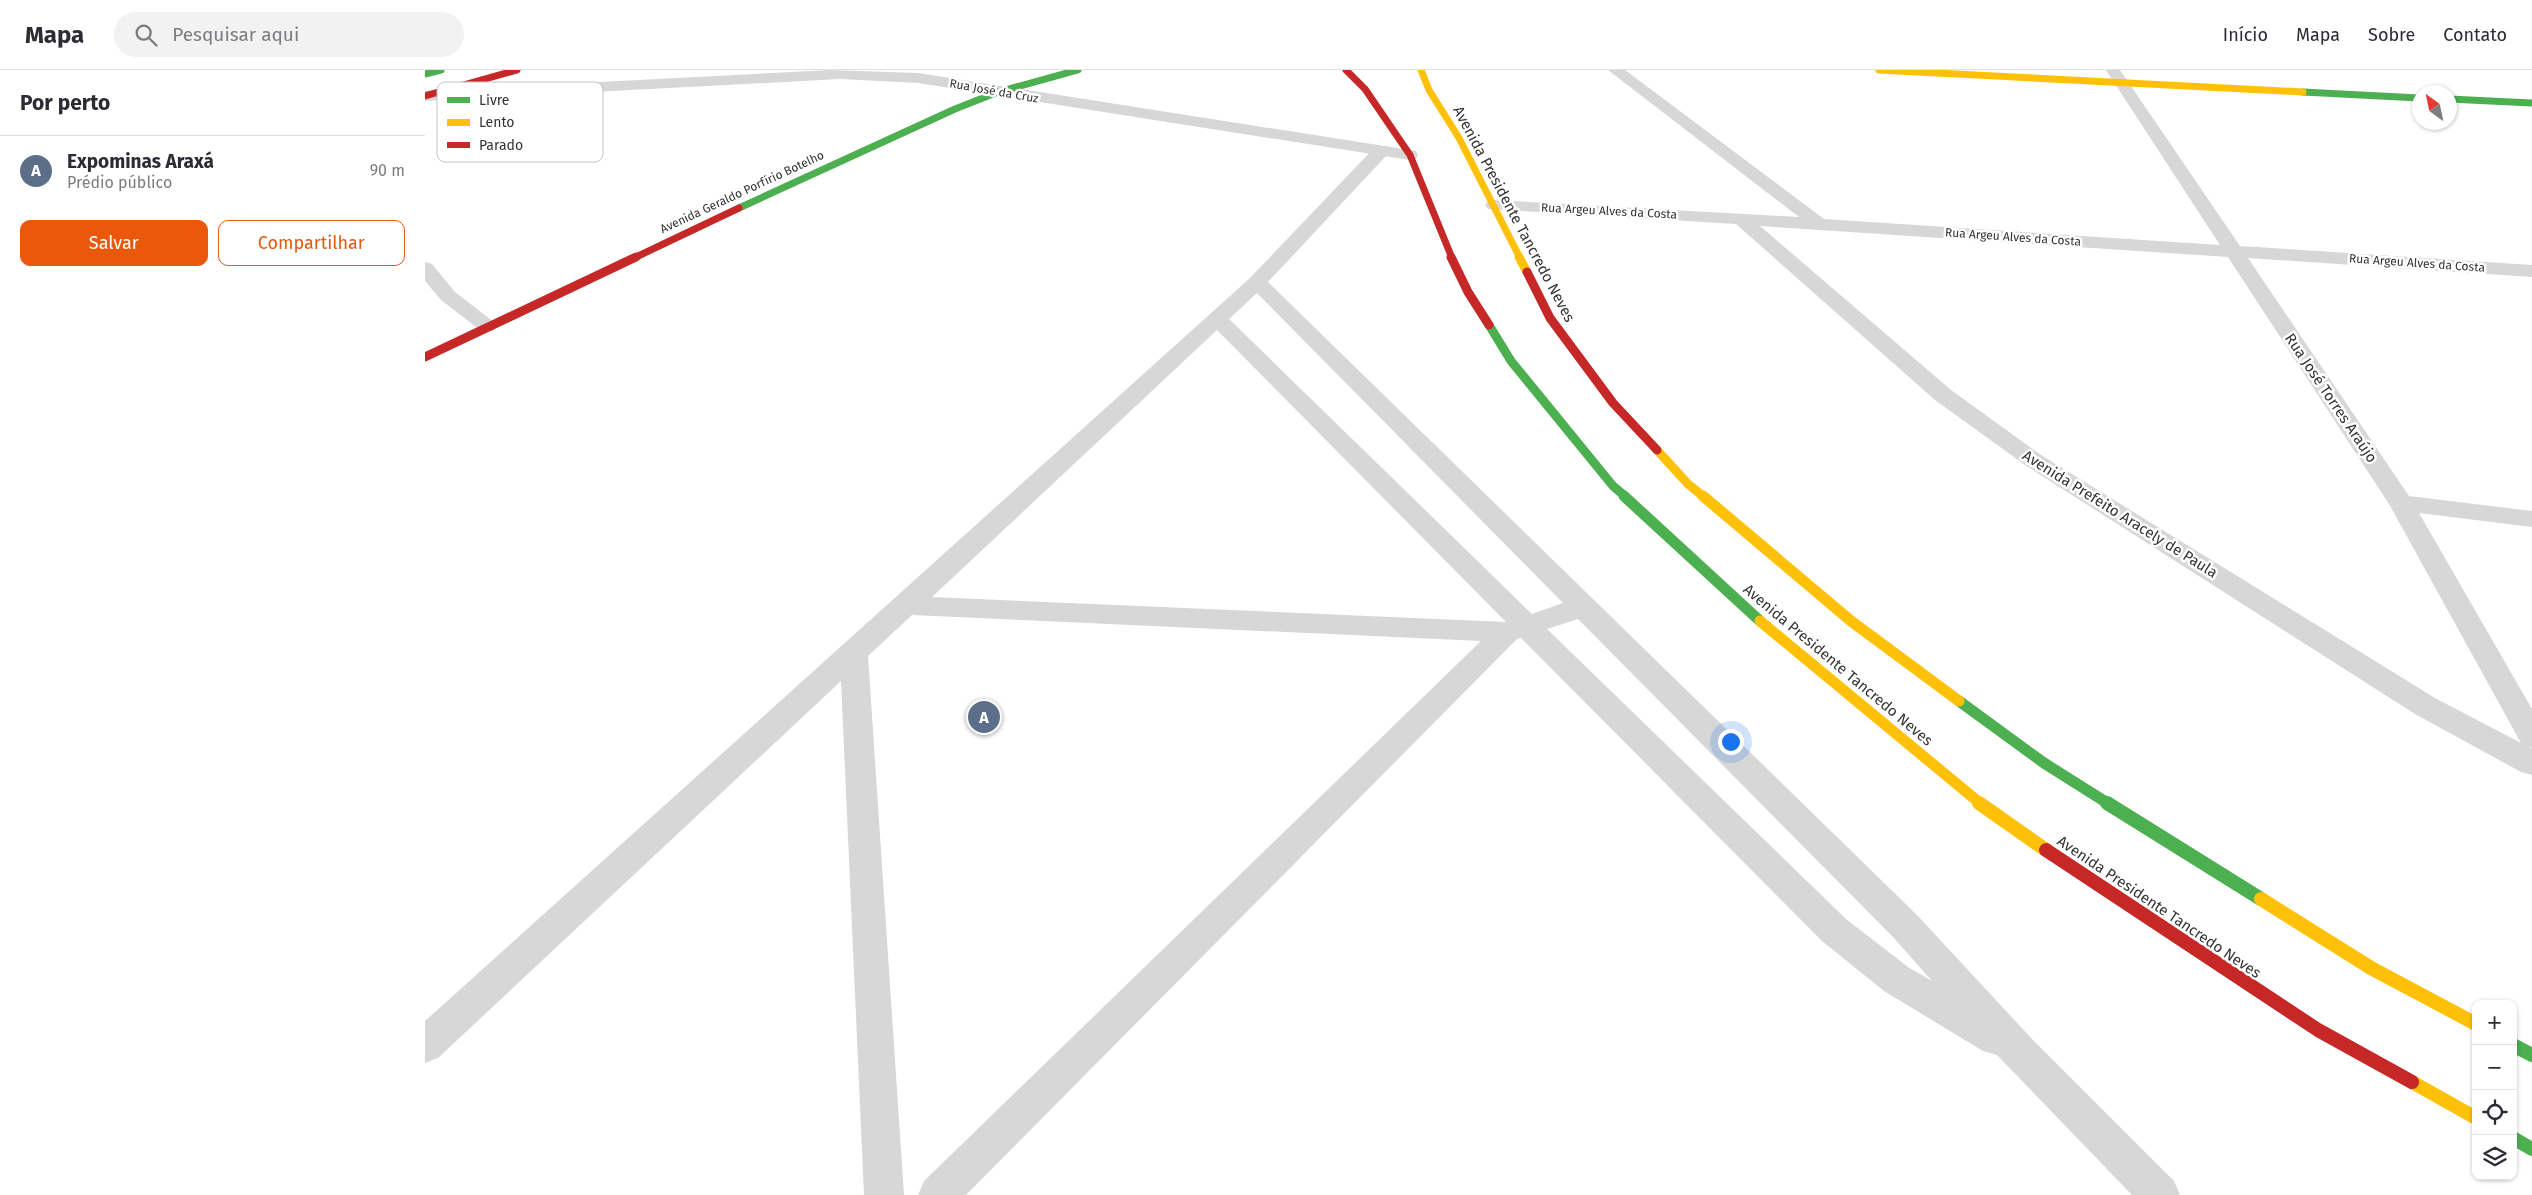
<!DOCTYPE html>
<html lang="pt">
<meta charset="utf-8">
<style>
body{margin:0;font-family:"Fira Sans",sans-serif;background:#f2f2f3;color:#2b2b33}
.controls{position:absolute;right:15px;bottom:15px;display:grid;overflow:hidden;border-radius:10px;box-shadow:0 1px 4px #0004}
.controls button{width:45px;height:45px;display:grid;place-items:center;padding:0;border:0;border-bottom:1px solid #e1e1e2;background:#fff;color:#2b2b33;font:25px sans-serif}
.compass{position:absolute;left:1987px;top:15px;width:45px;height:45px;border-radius:50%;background:#fff;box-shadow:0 1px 4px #0004;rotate:327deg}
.you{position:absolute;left:1305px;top:671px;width:18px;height:18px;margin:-12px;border:4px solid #fff;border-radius:50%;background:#1a73e8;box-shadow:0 0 0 8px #1a73e833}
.badge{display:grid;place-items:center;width:32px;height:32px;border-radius:50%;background:#ea580c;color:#fff;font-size:16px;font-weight:700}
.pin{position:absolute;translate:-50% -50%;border:2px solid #fff;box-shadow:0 1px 5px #0006}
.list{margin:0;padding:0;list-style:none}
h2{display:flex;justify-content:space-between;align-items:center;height:65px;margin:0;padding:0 20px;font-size:21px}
h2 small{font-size:16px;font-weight:400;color:#7c7c81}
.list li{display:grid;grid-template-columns:32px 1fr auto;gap:15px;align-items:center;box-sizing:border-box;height:70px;padding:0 20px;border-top:1px solid #e1e1e2}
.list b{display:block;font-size:19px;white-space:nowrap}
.list p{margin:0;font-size:16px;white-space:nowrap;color:#7c7c81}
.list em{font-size:16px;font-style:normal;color:#7c7c81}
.actions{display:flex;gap:10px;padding:15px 20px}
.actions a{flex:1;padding:11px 0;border:1px solid #ea580c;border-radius:10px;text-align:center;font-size:18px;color:#ea580c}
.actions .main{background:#ea580c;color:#fff}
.icon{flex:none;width:28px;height:28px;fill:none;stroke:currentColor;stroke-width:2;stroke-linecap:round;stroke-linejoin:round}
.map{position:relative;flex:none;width:2107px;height:1125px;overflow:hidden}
header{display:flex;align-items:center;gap:30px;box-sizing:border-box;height:70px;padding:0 25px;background:#fff;border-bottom:1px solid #e1e1e2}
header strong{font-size:24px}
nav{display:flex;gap:28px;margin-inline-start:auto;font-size:18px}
.search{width:350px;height:45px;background:#f2f2f3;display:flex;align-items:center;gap:12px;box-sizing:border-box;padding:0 18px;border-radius:28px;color:#7c7c81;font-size:19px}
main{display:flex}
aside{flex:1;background:#fff}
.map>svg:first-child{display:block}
</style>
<header>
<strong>Mapa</strong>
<div class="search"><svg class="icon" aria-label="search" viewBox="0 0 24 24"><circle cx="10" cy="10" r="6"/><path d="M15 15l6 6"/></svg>Pesquisar aqui</div>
<nav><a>Início</a><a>Mapa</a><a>Sobre</a><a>Contato</a></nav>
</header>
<main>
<aside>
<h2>Por perto<small></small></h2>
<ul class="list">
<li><span class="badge" style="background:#5c6f8a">A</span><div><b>Expominas Araxá</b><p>Prédio público</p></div><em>90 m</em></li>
</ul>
<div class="actions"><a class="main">Salvar</a><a>Compartilhar</a></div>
</aside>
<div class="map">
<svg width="2107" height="1125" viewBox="0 0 2107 1125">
<rect width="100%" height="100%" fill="#fff"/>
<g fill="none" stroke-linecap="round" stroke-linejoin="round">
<path fill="#d7d7d7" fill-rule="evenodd" d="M 956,76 L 962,77 L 964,81 L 962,85 L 843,212 L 1492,845 L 1607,969 L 1749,1111 L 1755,1125 L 1707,1125 L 1572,985 L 1558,981 L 1459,921 L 1397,871 L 1096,568 L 1092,569 L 541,1125 L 493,1125 L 499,1111 L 1056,571 L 487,545 L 443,586 L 479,1125 L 439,1125 L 416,611 L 13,988 L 0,993 L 0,951 L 825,208 L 950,77 ZM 832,223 L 1138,533 L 1107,544 L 804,249 ZM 792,260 L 1081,552 L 507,527 ZM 1153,549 L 1468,867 L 1507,911 L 1483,897 L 1421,849 L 1122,559 Z"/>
<path fill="#d7d7d7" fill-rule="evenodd" d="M 405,0 L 493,3 L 985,80 L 991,81 L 993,85 L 991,89 L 985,90 L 493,13 L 415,9 L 0,31 L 0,21 Z
M 1183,0 L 1200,0 L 1399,149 L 1795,175 L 1681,0 L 1695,0 L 1815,176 L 2107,195 L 2107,207 L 1823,188 L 1984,426 L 2107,441 L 2107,457 L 1994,443 L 2107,639 L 2107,678 L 2103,676 L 2107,679 L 2107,705 L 2096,702 L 1990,644 L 1600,395 L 1510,330 L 1311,154 L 1063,139 L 1060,135 L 1063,131 L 1069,130 L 1374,147 ZM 1335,156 L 1803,187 L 1964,434 L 2096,673 L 2010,628 L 1616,385 L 1526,320 Z
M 0,192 L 7,194 L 30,222 L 69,252 L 72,256 L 69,260 L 62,262 L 55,260 L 16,230 L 0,211 Z"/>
<path stroke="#4caf50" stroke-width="7" d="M 0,4 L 16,0
M 1878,22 L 1994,28
M 2024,29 L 2107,33
M 314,138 L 530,39 L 573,22 L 653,0"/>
<path stroke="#4caf50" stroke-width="9" d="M 1064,255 L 1086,291 L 1188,416 L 1201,427"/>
<path stroke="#4caf50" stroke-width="11" d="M 1199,426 L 1335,551
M 1534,631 L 1619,693 L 1684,734"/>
<path stroke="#4caf50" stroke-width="14" d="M 1682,733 L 1836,829
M 2088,975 L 2107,985
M 2088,1068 L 2107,1079"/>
<path stroke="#ffc107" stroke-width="7" d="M 996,0 L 1004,20 L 1034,68 L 1095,188
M 1454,0 L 1878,22"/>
<path stroke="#ffc107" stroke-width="9" d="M 1094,187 L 1102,202
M 1232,380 L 1263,414 L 1279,427"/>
<path stroke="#ffc107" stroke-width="11" d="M 1278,426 L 1426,551 L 1534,631
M 1335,551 L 1556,734"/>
<path stroke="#ffc107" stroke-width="14" d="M 1554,733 L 1621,780
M 1836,829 L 1946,898 L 2051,954
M 1987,1012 L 2051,1048"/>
<path stroke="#c62828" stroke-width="7" d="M 921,0 L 940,19 L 985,85 L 1027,188
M 0,26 L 92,0
M 209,188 L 314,138"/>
<path stroke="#c62828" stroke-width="9" d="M 1026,187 L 1043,222 L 1064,255
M 1102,202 L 1125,248 L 1188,333 L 1232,380
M 0,287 L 211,187"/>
<path stroke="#c62828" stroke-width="14" d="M 1621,780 L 1893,960 L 1987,1012"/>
</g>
<g text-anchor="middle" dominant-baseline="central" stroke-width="5" stroke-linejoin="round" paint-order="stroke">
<g font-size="12" fill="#333" stroke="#fff">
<text transform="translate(569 21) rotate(10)">Rua José da Cruz</text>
<text transform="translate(317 122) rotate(-25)">Avenida Geraldo Porfírio Botelho</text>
<text transform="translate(1184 141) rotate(3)">Rua Argeu Alves da Costa</text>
<text transform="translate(1588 167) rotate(4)">Rua Argeu Alves da Costa</text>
<text transform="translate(1992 193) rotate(4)">Rua Argeu Alves da Costa</text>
</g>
<g font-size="15" fill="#333" stroke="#fff">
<text transform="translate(1089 144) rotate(62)">Avenida Presidente Tancredo Neves</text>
<text transform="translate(1906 328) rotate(56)">Rua José Torres Araújo</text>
<text transform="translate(1695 444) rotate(32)">Avenida Prefeito Aracely de Paula</text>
<text transform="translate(1413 595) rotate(40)">Avenida Presidente Tancredo Neves</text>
<text transform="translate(1734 837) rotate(34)">Avenida Presidente Tancredo Neves</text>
</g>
</g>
<rect x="12" y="12" width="166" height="80" rx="8" fill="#fff" stroke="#c2c2c2" stroke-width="1"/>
<rect x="22" y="27" width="23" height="6" fill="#4caf50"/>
<rect x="22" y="49" width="23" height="7" fill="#ffc107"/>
<rect x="22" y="72" width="23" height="6" fill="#c62828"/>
<g font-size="14" fill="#333">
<text x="54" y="35">Livre</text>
<text x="54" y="57">Lento</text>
<text x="54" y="80">Parado</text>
</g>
</svg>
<div class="controls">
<button>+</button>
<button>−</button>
<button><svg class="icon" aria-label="locate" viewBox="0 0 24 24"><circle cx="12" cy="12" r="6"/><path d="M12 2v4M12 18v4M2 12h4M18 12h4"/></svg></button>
<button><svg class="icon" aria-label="layers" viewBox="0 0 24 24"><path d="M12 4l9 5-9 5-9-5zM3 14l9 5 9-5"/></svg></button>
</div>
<svg class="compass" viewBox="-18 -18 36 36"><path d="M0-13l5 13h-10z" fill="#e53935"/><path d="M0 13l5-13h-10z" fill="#7c7c81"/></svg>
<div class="you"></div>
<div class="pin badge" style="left:559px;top:647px;background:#5c6f8a">A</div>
</div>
</main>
